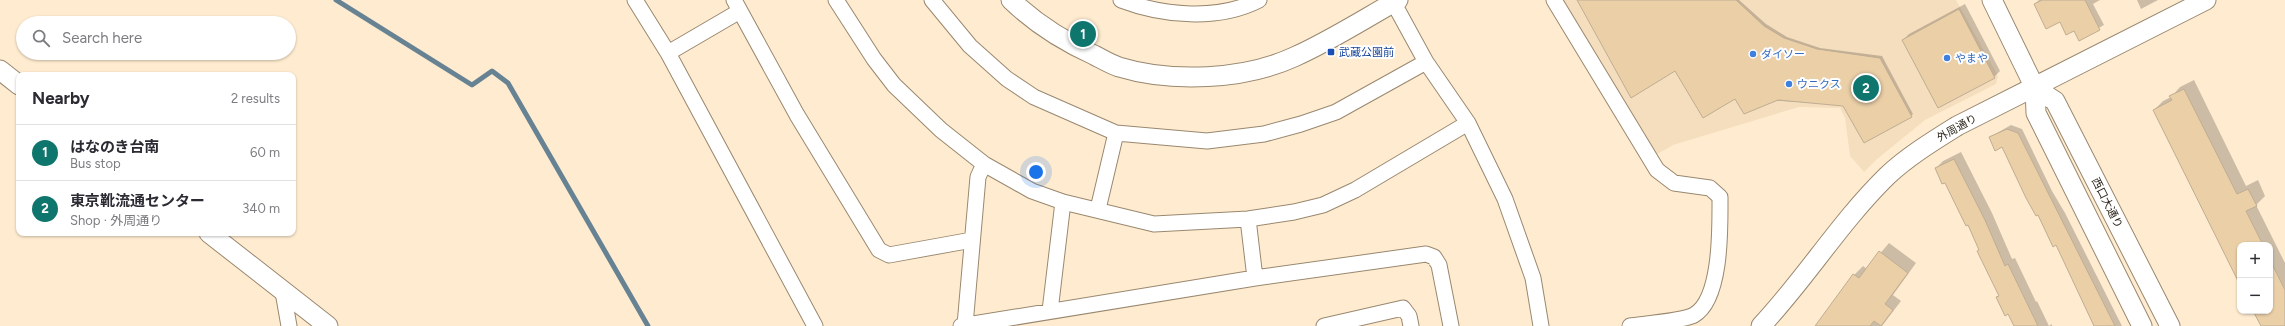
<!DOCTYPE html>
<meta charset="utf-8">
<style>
body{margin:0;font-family:Figtree,"Noto Sans JP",sans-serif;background:#f7f7f7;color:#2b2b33}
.controls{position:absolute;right:12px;bottom:12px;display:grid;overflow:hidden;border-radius:8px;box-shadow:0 1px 3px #0004}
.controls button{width:36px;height:36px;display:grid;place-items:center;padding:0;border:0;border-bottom:1px solid #e1e1e2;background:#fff;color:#2b2b33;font:20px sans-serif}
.you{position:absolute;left:1036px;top:172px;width:14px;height:14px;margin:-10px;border:3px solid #fff;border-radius:50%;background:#1a73e8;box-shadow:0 0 0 6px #1a73e833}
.badge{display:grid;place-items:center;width:26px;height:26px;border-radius:50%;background:#0f766e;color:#fff;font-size:13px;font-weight:700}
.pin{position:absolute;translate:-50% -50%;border:2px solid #fff;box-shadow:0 1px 4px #0006}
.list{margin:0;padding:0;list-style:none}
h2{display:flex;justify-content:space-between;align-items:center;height:52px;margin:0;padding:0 16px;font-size:17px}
h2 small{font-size:13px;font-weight:400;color:#7c7c81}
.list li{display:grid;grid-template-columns:26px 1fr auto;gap:12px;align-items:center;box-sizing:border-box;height:56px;padding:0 16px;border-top:1px solid #e1e1e2}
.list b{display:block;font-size:15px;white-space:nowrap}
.list p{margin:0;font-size:13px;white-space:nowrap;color:#7c7c81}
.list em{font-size:13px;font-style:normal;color:#7c7c81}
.icon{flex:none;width:22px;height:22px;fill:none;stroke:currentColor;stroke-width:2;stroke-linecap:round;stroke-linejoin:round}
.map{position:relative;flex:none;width:2285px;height:326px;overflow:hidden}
.search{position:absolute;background:#fff;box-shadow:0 1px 3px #0004;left:16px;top:16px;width:280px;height:44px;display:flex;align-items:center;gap:10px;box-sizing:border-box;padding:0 14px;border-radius:22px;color:#7c7c81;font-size:15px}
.panel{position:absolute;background:#fff;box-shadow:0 1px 3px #0004;left:16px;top:72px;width:280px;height:164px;border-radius:8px}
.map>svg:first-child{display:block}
</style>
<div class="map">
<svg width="2285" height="326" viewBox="0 0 2285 326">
<rect width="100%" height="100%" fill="#ffecd0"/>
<path fill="#f5debd" d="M 1561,0 L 1956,0 L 1998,76 L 1996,84 L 1925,120 L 1876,160 L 1864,172 L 1850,156 L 1845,118 L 1840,108 L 1799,107 L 1673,145 L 1654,156 Z"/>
<path fill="#0003" d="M 1578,0 L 1739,0 L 1766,24 L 1787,37 L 1820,48 L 1882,56 L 1913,114 L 1911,116 L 1843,105 L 1735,98 L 1676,70 Z
M 2039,0 L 2100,0 L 2093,4 L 2104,25 L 2079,39 L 2075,30 L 2035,4 Z
M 2137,0 L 2158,0 L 2141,9 Z
M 1965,4 L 2000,71 L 1994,77 L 1903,40 L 1909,34 Z
M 2194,80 L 2246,186 L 2258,180 L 2265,196 L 2256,205 L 2285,263 L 2285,326 L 2262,326 L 2254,311 L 2270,311 L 2270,245 L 2240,245 L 2240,283 L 2154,110 L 2163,101 L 2171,97 L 2180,87 Z
M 2011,125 L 2022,129 L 2052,191 L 2065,213 L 2122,326 L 2094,326 L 2057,244 L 2003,146 L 1990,137 Z
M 1961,152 L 1992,213 L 2012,259 L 2015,258 L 2036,302 L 2037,301 L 2049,326 L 2052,324 L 2052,326 L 2015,326 L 1968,224 L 1946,181 L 1936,168 L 1943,161 Z
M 1889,243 L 1916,263 L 1893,295 L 1901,301 L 1882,326 L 1816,326 L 1854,275 L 1863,266 L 1867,269 Z"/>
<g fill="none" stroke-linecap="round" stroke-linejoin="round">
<path stroke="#678292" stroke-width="5" d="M 336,0 L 472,85 L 492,71 L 508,83 L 648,326"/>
</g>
<path fill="#eacfa7" stroke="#bfad93" d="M 1577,0 L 1736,0 L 1764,26 L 1784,38 L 1817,49 L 1880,58 L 1912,117 L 1864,143 L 1843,106 L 1778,100 L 1744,114 L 1735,99 L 1703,118 L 1675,71 L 1631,98 Z
M 2042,0 L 2085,0 L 2100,30 L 2079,41 L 2074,31 L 2066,35 L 2060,22 L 2046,29 L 2034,4 Z
M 1959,9 L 1995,78 L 1938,108 L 1902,40 Z
M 2184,89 L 2237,194 L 2248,189 L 2257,206 L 2246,211 L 2263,245 L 2240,245 L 2240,285 L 2153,110 L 2172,100 L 2169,96 Z
M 2007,129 L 2018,133 L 2115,326 L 2094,326 L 2056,245 L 2053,247 L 2038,215 L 2036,216 L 2026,198 L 2002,147 L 1995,151 L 1989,137 Z
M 1954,159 L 1985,220 L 2005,266 L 2008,264 L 2038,326 L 2014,326 L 2008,314 L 2005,316 L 1996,297 L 1999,296 L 1977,251 L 1979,250 L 1968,225 L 1966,226 L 1945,183 L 1942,184 L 1935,168 Z
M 1879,251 L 1908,273 L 1885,304 L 1893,310 L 1881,326 L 1874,321 L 1870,326 L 1815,326 L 1853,274 L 1859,278 Z
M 2270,260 L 2285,290 L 2285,326 L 2261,326 L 2253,311 L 2270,311 Z"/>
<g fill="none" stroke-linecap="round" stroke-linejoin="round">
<defs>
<path id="minor" d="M 635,0 L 668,53 L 815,326
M 734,0 L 797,115 L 879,250 L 889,255 L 972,240
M 836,0 L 874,59 L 894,85 L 941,130 L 984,164 L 1032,191 L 1063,202 L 1154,224 L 1248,219 L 1294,212 L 1323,205 L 1355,190 L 1468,123
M 932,0 L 970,46 L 1007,79 L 1034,97 L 1116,133 L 1207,141 L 1264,134 L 1301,124 L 1336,112 L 1426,62
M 1121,0 C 1163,16 1218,21 1259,0
M 1392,0 L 1426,62 L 1468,123 L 1505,199 L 1533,278 L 1541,326
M 1554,0 L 1657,170 L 1674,183 L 1710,188 L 1720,197 C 1720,226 1722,299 1694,315 C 1683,321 1644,324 1630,326
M 668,53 L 740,11
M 1098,209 L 1116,133
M 1248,219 L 1255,278
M 283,292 L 289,326
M 1050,311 L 1063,202
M 965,325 L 978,177 L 984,164
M 961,326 L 1255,278 L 1426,254 L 1434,257 L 1439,265 L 1451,326
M 1324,326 L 1403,308 L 1409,316 L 1411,326"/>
<path id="tertiary" d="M 1011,0 C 1036,24 1063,41 1094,55 C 1102,59 1110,64 1119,67 C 1172,83 1244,80 1294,57 C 1330,41 1364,19 1398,0
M 1992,0 L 2035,88 L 2036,113 L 2142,326
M 0,70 L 19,85
M 2035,88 L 2055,101 L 2170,326
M 209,233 L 328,326
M 1761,326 C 1806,278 1840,222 1887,176 C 1907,157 1933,141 1957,126 L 2206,0"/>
</defs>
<use href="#minor" stroke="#99886f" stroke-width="17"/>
<use href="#tertiary" stroke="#99886f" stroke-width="21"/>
<use href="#minor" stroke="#fff" stroke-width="15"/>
<use href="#tertiary" stroke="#fff" stroke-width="19"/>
</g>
<rect fill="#1a4fb4" stroke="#fff" stroke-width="1.5" x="1327" y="48" width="8" height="8" rx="2"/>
<g fill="#3f7fe0" stroke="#fff" stroke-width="1.5">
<circle cx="1753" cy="54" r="4"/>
<circle cx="1947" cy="58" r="4"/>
<circle cx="1789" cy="84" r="4"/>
</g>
<g text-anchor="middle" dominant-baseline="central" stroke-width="4" stroke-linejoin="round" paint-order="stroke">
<g font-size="11" fill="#164399" stroke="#fff" text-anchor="start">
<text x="1339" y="52">武蔵公園前</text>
</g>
<g font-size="11" fill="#366cbe" stroke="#fff" text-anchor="start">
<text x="1761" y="54">ダイソー</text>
<text x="1955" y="58">やまや</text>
<text x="1797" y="84">ウニクス</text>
</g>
<g font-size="11" fill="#2d261c" stroke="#fff">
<text transform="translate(1957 128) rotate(-29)">外周通り</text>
<text transform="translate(2107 203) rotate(63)">西口大通り</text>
</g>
</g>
</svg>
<div class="controls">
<button>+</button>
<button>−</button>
</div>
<div class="you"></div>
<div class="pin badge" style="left:1083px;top:34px">1</div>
<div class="pin badge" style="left:1866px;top:88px">2</div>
<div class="search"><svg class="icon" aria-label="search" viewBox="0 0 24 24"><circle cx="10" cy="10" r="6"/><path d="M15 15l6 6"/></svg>Search here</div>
<section class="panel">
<h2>Nearby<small>2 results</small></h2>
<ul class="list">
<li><span class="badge">1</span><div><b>はなのき台南</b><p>Bus stop</p></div><em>60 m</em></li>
<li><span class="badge">2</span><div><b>東京靴流通センター</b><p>Shop · 外周通り</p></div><em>340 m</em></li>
</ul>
</section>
</div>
